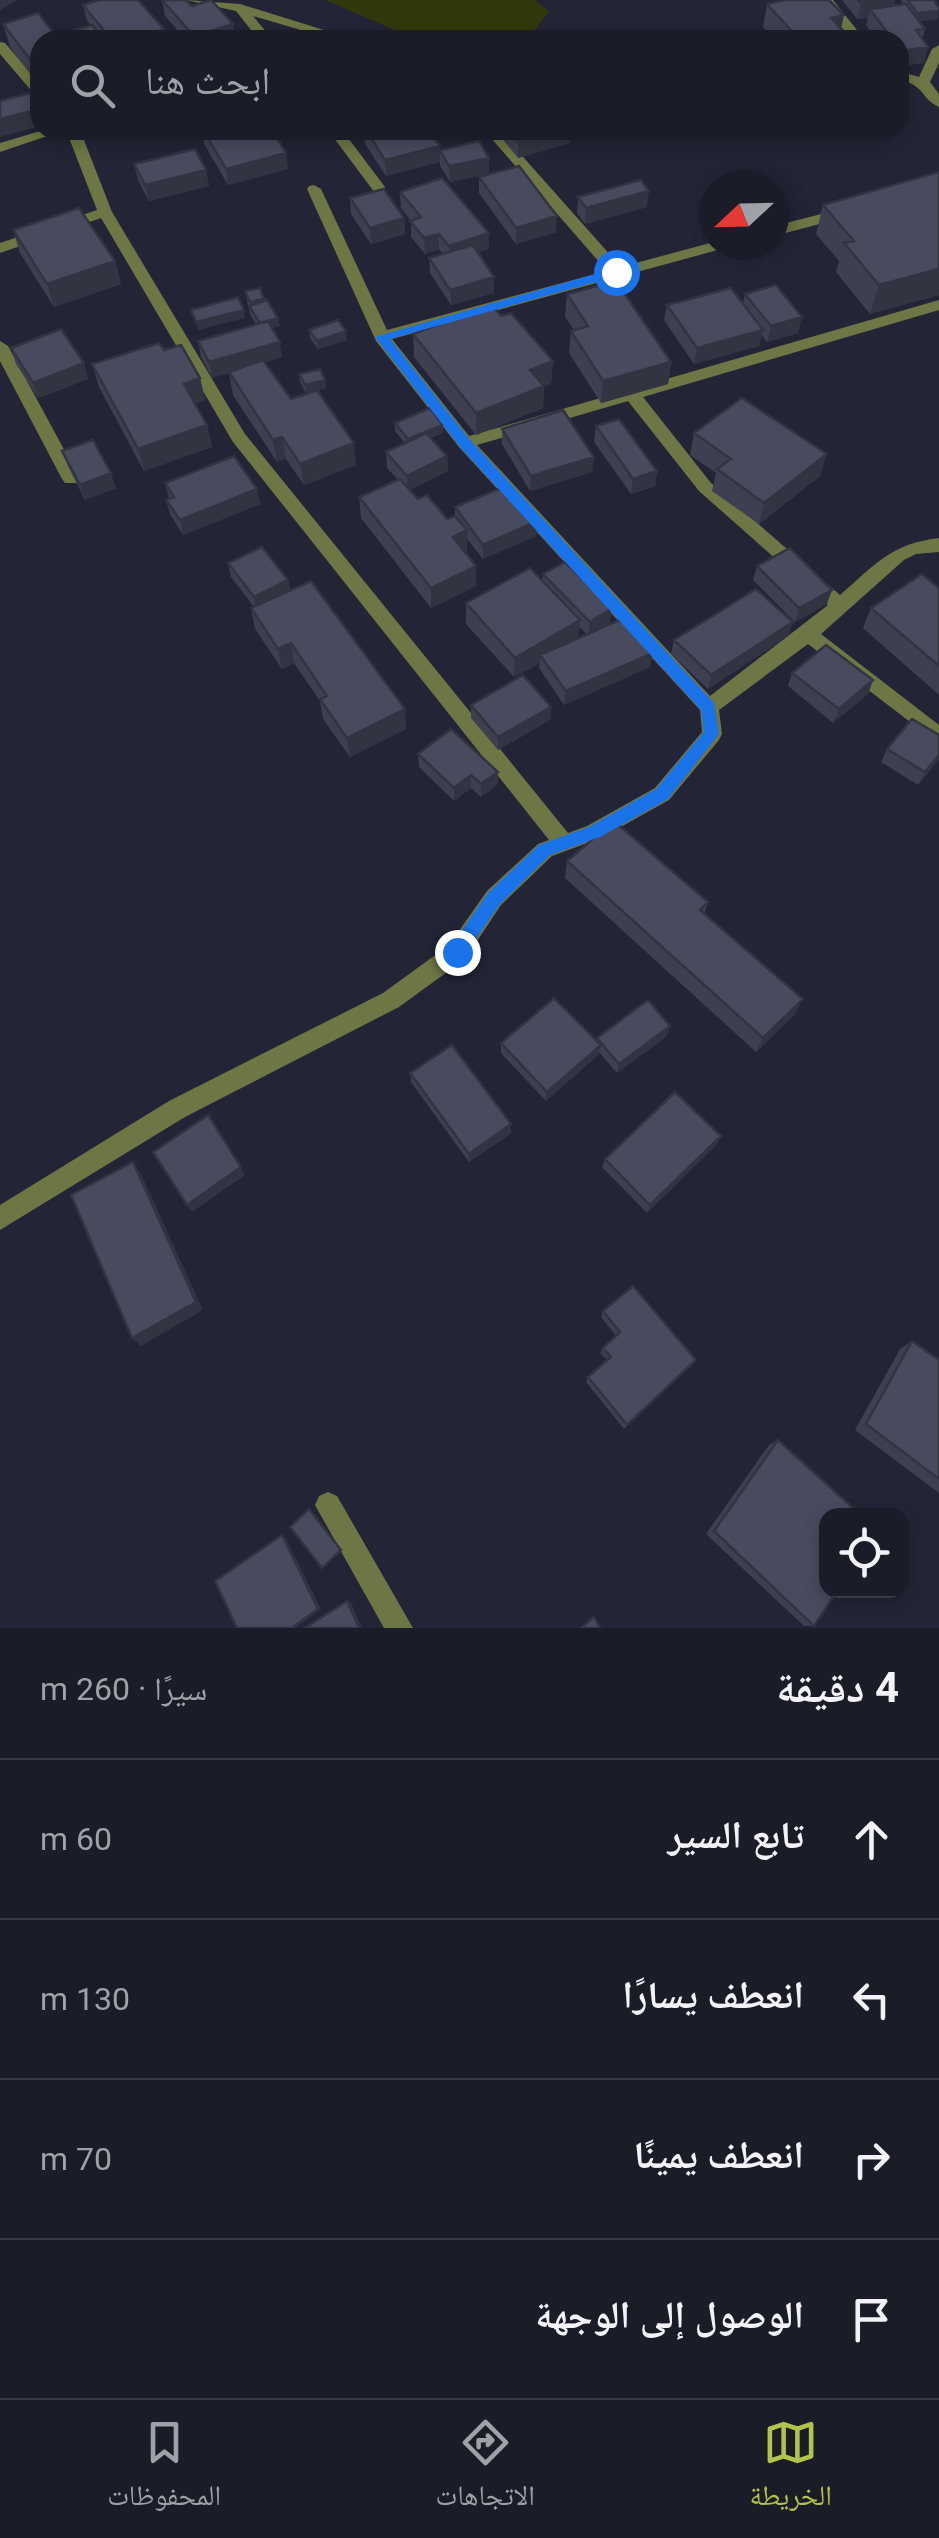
<!DOCTYPE html>
<html lang="ar">
<meta charset="utf-8">
<style>
body{margin:0;font-family:Roboto,"Noto Naskh Arabic",sans-serif;background:#232530;color:#f1f3f6;direction:rtl}
.controls{position:absolute;right:30px;bottom:30px;display:grid;overflow:hidden;border-radius:20px;box-shadow:0 5px 15px #0003}
.controls button{width:90px;height:90px;display:grid;place-items:center;padding:0;border:0;border-bottom:2px solid #383a45;background:#1a1c28;color:#f1f3f6;font:50px sans-serif}
.compass{position:absolute;left:699px;top:170px;width:90px;height:90px;border-radius:50%;background:#1a1c28;box-shadow:0 5px 15px #0003;rotate:248deg}
.stop{position:absolute;width:30px;height:30px;margin:-22px;border:8px solid #1a73e8;border-radius:50%;background:#fff}
.stop.end{background:#1a73e8;border-color:#fff;box-shadow:0 2px 10px #0008}
.list{margin:0;padding:0;list-style:none}
h2{display:flex;justify-content:space-between;align-items:center;height:130px;margin:0;padding:0 40px;font-size:42px}
h2 small{font-size:32px;font-weight:400;color:#9fa1a8}
.list li{display:grid;grid-template-columns:65px 1fr auto;gap:30px;align-items:center;box-sizing:border-box;height:160px;padding:0 40px;border-top:2px solid #383a45}
.list b{display:block;font-size:38px;white-space:nowrap}
.list em{font-size:32px;font-style:normal;color:#9fa1a8}
.icon{flex:none;width:55px;height:55px;fill:none;stroke:currentColor;stroke-width:2;stroke-linecap:round;stroke-linejoin:round}
.map{position:relative;flex:none;width:939px;height:1628px;overflow:hidden;direction:ltr}
.search{position:absolute;background:#1a1c28;box-shadow:0 5px 15px #0003;left:30px;right:30px;top:30px;height:110px;display:flex;align-items:center;gap:25px;box-sizing:border-box;padding:0 35px;border-radius:30px;color:#9fa1a8;font-size:38px}
.sheet{height:770px;background:#1a1c28}
nav{display:flex;justify-content:space-around;align-items:center;box-sizing:border-box;height:140px;border-top:2px solid #383a45;background:#1a1c28;font-size:28px;color:#9fa1a8}
nav a{display:grid;justify-items:center;gap:5px}
nav .on{color:#b2c34c}
.map>svg:first-child{display:block}
</style>
<div class="map">
<svg width="939" height="1628" viewBox="0 0 939 1628">
<rect width="100%" height="100%" fill="#232536"/>
<path fill="#33380c" d="M 325,0 L 534,0 L 549,11 L 527,40 L 418,40 Z"/>
<g fill="none" stroke-linecap="round" stroke-linejoin="round">
<path fill="#6e7645" fill-rule="evenodd" d="M 186,0 L 240,4 L 356,40 L 335,40 L 253,16 L 273,40 L 259,40 L 236,11 Z
M 820,0 L 833,0 L 865,40 L 851,40 Z
M 0,42 L 5,43 L 40,84 L 40,96 L 35,95 L 0,54 Z
M 939,45 L 939,63 L 930,82 L 939,94 L 939,107 C 920,98 927,87 899,79 L 899,71 L 919,77 L 932,49 Z
M 44,130 L 65,130 L 0,152 L 0,143 Z
M 66,130 L 80,130 L 112,212 L 245,434 L 568,833 L 587,826 L 655,788 L 702,732 L 700,710 L 459,447 L 376,341 L 307,189 L 309,186 L 314,185 L 321,189 L 387,330 L 607,271 L 484,130 L 499,130 L 621,267 L 714,242 L 714,245 L 727,245 L 725,248 L 392,339 L 469,436 L 939,300 L 939,310 L 643,397 L 711,483 L 840,595 C 876,564 890,544 939,538 L 939,552 L 916,554 L 904,560 L 821,634 L 939,725 L 939,744 L 808,644 L 719,710 L 722,734 L 719,740 L 669,800 L 601,838 L 552,856 L 501,905 L 465,959 L 399,1007 L 185,1117 L 0,1230 L 0,1205 L 169,1101 L 383,993 L 449,945 L 487,891 L 538,844 L 549,840 L 233,442 L 101,218 L 0,253 L 0,243 L 97,210 ZM 628,401 L 699,491 L 828,605 L 710,696 L 477,445 Z
M 328,130 L 342,130 L 385,187 L 385,193 L 375,193 Z
M 845,208 L 852,213 L 850,216 L 774,236 L 774,226 Z
M 0,341 L 8,346 L 80,479 L 77,483 L 65,483 L 62,479 L 0,361 Z
M 328,1492 L 337,1496 L 413,1628 L 384,1628 L 315,1505 L 319,1496 Z"/>
</g>
<path fill="#3e4051" fill-rule="evenodd" d="M 162,0 L 192,6 L 233,24 L 235,40 L 186,40 L 165,16 Z
M 842,0 L 895,0 L 894,5 L 903,4 L 901,0 L 934,0 L 938,19 L 919,21 L 925,29 L 922,39 L 924,63 L 899,66 L 899,40 L 877,40 L 866,25 L 868,18 L 857,19 Z
M 767,4 L 841,28 L 852,40 L 775,40 L 763,27 Z
M 83,5 L 166,40 L 40,40 L 40,87 L 10,47 L 3,24 L 56,36 L 91,25 L 87,21 Z
M 202,130 L 272,130 L 288,169 L 228,185 L 204,144 Z
M 364,130 L 421,134 L 440,146 L 440,150 L 489,174 L 450,182 L 440,166 L 440,162 L 386,176 L 365,144 Z
M 495,130 L 571,130 L 570,143 L 518,158 Z
M 134,164 L 206,170 L 209,186 L 149,201 L 138,180 Z
M 939,172 L 939,295 L 870,314 L 836,272 L 839,261 L 816,234 L 823,205 Z
M 479,177 L 556,232 L 516,244 L 479,193 Z
M 400,192 L 489,249 L 478,252 L 494,293 L 451,305 L 430,273 L 429,258 L 443,254 L 439,249 L 425,254 L 411,237 L 411,221 L 401,208 Z
M 578,197 L 647,207 L 585,224 L 577,213 Z
M 350,198 L 404,218 L 405,234 L 371,244 L 351,214 Z
M 13,230 L 115,261 L 121,284 L 54,307 L 20,253 Z
M 245,291 L 264,301 L 280,326 L 272,328 L 282,357 L 265,362 L 291,399 L 306,393 L 300,382 L 299,374 L 325,380 L 326,388 L 317,390 L 356,465 L 304,485 L 286,459 L 277,462 L 233,395 L 229,373 L 212,378 L 201,357 L 198,341 L 256,324 L 250,314 Z
M 567,294 L 671,362 L 668,384 L 601,403 L 569,353 L 571,331 L 574,330 L 565,317 Z
M 745,294 L 798,333 L 767,342 L 762,335 L 759,346 L 694,364 L 664,320 L 667,305 L 743,303 Z
M 501,316 L 553,361 L 551,384 L 544,386 L 543,408 L 476,435 L 414,357 L 413,334 Z
M 309,330 L 347,340 L 318,349 L 310,338 Z
M 11,348 L 84,363 L 88,379 L 38,398 L 16,364 Z
M 164,350 L 200,378 L 205,400 L 195,404 L 207,425 L 212,447 L 144,471 L 99,387 L 92,364 Z
M 395,423 L 443,432 L 431,438 L 447,456 L 448,471 L 410,490 L 418,499 L 447,519 L 455,516 L 455,507 L 537,521 L 536,536 L 483,559 L 467,539 L 467,552 L 465,552 L 476,566 L 476,586 L 431,608 L 361,518 L 359,497 L 398,480 L 387,468 L 386,452 L 405,443 L 395,431 Z
M 596,426 L 657,471 L 655,486 L 631,494 L 594,442 Z
M 502,429 L 594,457 L 592,472 L 530,491 L 502,444 Z
M 694,433 L 820,476 L 759,524 L 712,491 L 716,473 L 690,455 Z
M 62,451 L 116,488 L 85,500 L 68,466 Z
M 165,483 L 260,504 L 183,535 L 170,514 L 166,500 L 169,498 Z
M 228,563 L 288,580 L 290,591 L 405,709 L 406,729 L 350,757 L 323,719 L 320,701 L 294,663 L 282,669 L 255,629 L 251,608 L 254,607 L 231,577 Z
M 757,566 L 827,604 L 795,622 L 753,580 Z
M 543,574 L 610,622 L 599,629 L 653,653 L 650,667 L 564,705 L 539,668 L 540,663 L 514,677 L 466,624 L 466,603 L 542,581 ZM 579,627 L 587,634 L 578,638 Z
M 939,588 L 939,695 L 863,628 L 871,608 Z
M 793,622 L 788,636 L 708,689 L 671,654 L 674,640 Z
M 792,673 L 868,694 L 833,723 L 788,686 Z
M 471,705 L 551,707 L 550,720 L 498,750 L 471,718 Z
M 887,749 L 939,759 L 918,785 L 881,762 Z
M 418,754 L 498,772 L 498,784 L 481,797 L 471,788 L 454,801 L 419,767 Z
M 567,861 L 708,902 L 704,914 L 795,1014 L 756,1052 L 565,878 Z
M 667,1036 L 617,1073 L 599,1052 L 598,1055 L 546,1101 L 501,1053 L 501,1043 L 597,1041 L 597,1038 Z
M 410,1073 L 511,1133 L 469,1162 L 411,1082 Z
M 721,1136 L 716,1145 L 647,1213 L 602,1167 L 605,1159 Z
M 603,1311 L 696,1360 L 624,1429 L 586,1382 L 588,1377 L 607,1360 L 600,1353 L 603,1348 L 616,1336 L 601,1317 Z
M 912,1341 L 939,1360 L 939,1493 L 855,1430 L 900,1349 Z
M 778,1440 L 814,1626 L 804,1626 L 706,1534 L 769,1445 Z"/>
<path fill="#323442" d="M 0,0 L 18,0 L 0,10 Z
M 882,0 L 895,0 L 892,14 L 870,9 L 868,18 L 857,19 L 861,3 Z
M 939,11 L 938,19 L 915,21 L 917,13 Z
M 844,15 L 839,38 L 831,18 Z
M 233,24 L 235,40 L 195,40 L 194,36 Z
M 164,29 L 166,40 L 130,40 Z
M 928,47 L 924,63 L 899,66 L 901,51 Z
M 39,109 L 40,126 L 0,137 L 0,119 Z
M 559,130 L 571,130 L 570,143 L 518,158 L 518,142 Z
M 440,146 L 440,162 L 386,176 L 385,160 Z
M 286,153 L 288,169 L 228,185 L 226,169 Z
M 489,158 L 489,174 L 450,182 L 449,166 Z
M 206,170 L 209,186 L 149,201 L 145,185 Z
M 649,191 L 647,207 L 585,224 L 586,208 Z
M 557,216 L 556,232 L 516,244 L 516,228 Z
M 404,218 L 405,234 L 371,244 L 370,228 Z
M 489,233 L 489,249 L 450,262 L 449,246 Z
M 439,234 L 439,249 L 425,254 L 424,238 Z
M 115,261 L 121,284 L 54,307 L 47,284 Z
M 939,269 L 939,295 L 870,314 L 879,285 Z
M 494,277 L 494,293 L 451,305 L 450,290 Z
M 244,310 L 245,318 L 198,330 L 196,322 Z
M 802,317 L 798,333 L 767,342 L 771,326 Z
M 278,318 L 280,326 L 261,332 L 260,324 Z
M 763,330 L 759,346 L 694,364 L 697,348 Z
M 346,331 L 347,340 L 318,349 L 317,341 Z
M 280,342 L 282,357 L 212,378 L 209,362 Z
M 553,361 L 551,384 L 544,386 L 543,408 L 476,435 L 476,413 L 530,370 Z
M 671,362 L 668,384 L 601,403 L 603,381 Z
M 84,363 L 88,379 L 38,398 L 33,383 Z
M 200,378 L 205,400 L 189,406 L 184,384 Z
M 325,380 L 326,388 L 306,393 L 305,385 Z
M 207,425 L 212,447 L 144,471 L 138,449 Z
M 443,425 L 443,432 L 408,447 L 408,439 Z
M 282,437 L 286,459 L 277,462 L 273,440 Z
M 354,443 L 356,465 L 304,485 L 300,464 Z
M 827,454 L 820,476 L 759,524 L 764,503 Z
M 447,456 L 448,471 L 407,491 L 407,476 Z
M 594,457 L 592,472 L 530,491 L 531,476 Z
M 657,471 L 655,486 L 631,494 L 633,479 Z
M 111,473 L 116,488 L 85,500 L 80,485 Z
M 257,489 L 260,504 L 183,535 L 180,520 Z
M 537,521 L 536,536 L 483,559 L 483,545 Z
M 467,530 L 467,552 L 453,558 L 453,537 Z
M 476,566 L 476,586 L 431,608 L 431,588 Z
M 288,580 L 290,594 L 257,611 L 254,597 Z
M 832,590 L 827,604 L 795,622 L 799,608 Z
M 612,608 L 610,622 L 588,636 L 590,622 Z
M 580,620 L 578,641 L 540,655 L 540,663 L 514,677 L 515,658 Z
M 793,622 L 788,636 L 708,689 L 711,675 Z
M 291,643 L 294,663 L 282,669 L 278,649 Z
M 653,653 L 650,667 L 564,705 L 566,691 Z
M 873,680 L 868,694 L 833,723 L 839,709 Z
M 551,707 L 550,720 L 498,750 L 498,737 Z
M 405,709 L 406,729 L 350,757 L 347,738 Z
M 939,755 L 939,759 L 918,785 L 925,772 Z
M 498,772 L 498,784 L 481,797 L 481,784 Z
M 471,775 L 471,788 L 454,801 L 454,788 Z
M 803,999 L 795,1014 L 756,1052 L 763,1038 Z
M 670,1026 L 667,1036 L 617,1073 L 619,1064 Z
M 601,1045 L 598,1055 L 546,1101 L 547,1092 Z
M 511,1124 L 511,1133 L 469,1162 L 469,1154 Z
M 721,1136 L 716,1145 L 647,1213 L 650,1205 Z
M 133,1162 L 141,1174 L 203,1310 L 141,1346 L 132,1338 Z
M 241,1167 L 245,1175 L 192,1212 L 187,1205 Z
M 282,1535 L 285,1537 L 321,1609 L 295,1628 L 292,1628 Z
M 347,1601 L 350,1601 L 362,1628 L 359,1628 Z"/>
<path fill="#484b5e" stroke="#323442" stroke-width="2.5" d="M 99,0 L 138,0 L 164,29 L 130,40 L 112,40 L 83,5 Z
M 162,0 L 186,0 L 192,6 L 211,0 L 233,24 L 194,36 Z
M 785,0 L 829,0 L 844,15 L 831,18 L 852,40 L 800,40 L 767,4 Z
M 858,0 L 882,0 L 861,3 Z
M 908,0 L 934,0 L 939,8 L 939,11 L 917,13 Z
M 906,4 L 925,29 L 916,30 L 928,47 L 901,51 L 899,48 L 899,40 L 893,40 L 870,9 Z
M 38,13 L 56,36 L 92,25 L 104,40 L 40,40 L 40,70 L 38,70 L 3,24 Z
M 30,93 L 39,109 L 0,119 L 0,101 Z
M 203,130 L 272,130 L 286,153 L 226,169 Z
M 366,130 L 418,130 L 421,134 L 430,132 L 440,146 L 385,160 Z
M 509,130 L 559,130 L 518,142 Z
M 479,141 L 489,158 L 449,166 L 440,150 Z
M 195,149 L 206,170 L 145,185 L 134,164 Z
M 519,166 L 557,216 L 516,228 L 479,177 Z
M 939,172 L 939,269 L 879,285 L 844,243 L 854,241 L 823,205 Z
M 442,178 L 489,233 L 449,246 L 439,234 L 424,238 L 410,221 L 421,217 L 400,192 Z
M 641,180 L 649,191 L 586,208 L 578,197 Z
M 384,189 L 404,218 L 370,228 L 350,198 Z
M 79,208 L 115,261 L 47,284 L 13,230 Z
M 473,245 L 494,277 L 450,290 L 429,258 Z
M 616,281 L 671,362 L 603,381 L 571,331 L 588,326 L 567,294 Z
M 776,285 L 802,317 L 771,326 L 745,294 Z
M 260,288 L 264,299 L 250,302 L 245,291 Z
M 731,288 L 763,330 L 697,348 L 667,305 Z
M 238,297 L 244,310 L 196,322 L 191,310 Z
M 267,300 L 278,318 L 260,323 L 249,306 Z
M 492,305 L 501,316 L 511,313 L 553,361 L 530,370 L 544,386 L 476,413 L 413,334 Z
M 338,320 L 346,331 L 317,341 L 309,330 Z
M 268,321 L 280,342 L 209,362 L 198,341 Z
M 61,329 L 84,363 L 33,383 L 11,348 Z
M 159,343 L 164,350 L 181,345 L 200,378 L 184,384 L 207,425 L 138,449 L 92,364 Z
M 263,360 L 291,399 L 317,390 L 354,443 L 300,464 L 282,437 L 273,440 L 229,372 Z
M 320,369 L 325,380 L 305,385 L 299,374 Z
M 742,398 L 827,454 L 764,503 L 717,469 L 731,459 L 694,433 Z
M 430,408 L 443,425 L 408,439 L 395,423 Z
M 563,410 L 594,457 L 531,476 L 502,429 Z
M 619,419 L 657,471 L 633,479 L 596,426 Z
M 426,433 L 447,456 L 407,476 L 386,452 Z
M 93,440 L 111,473 L 80,485 L 62,451 Z
M 234,456 L 257,489 L 180,520 L 166,500 L 174,497 L 165,483 Z
M 400,479 L 418,499 L 427,495 L 447,519 L 455,516 L 467,530 L 453,537 L 476,566 L 431,588 L 359,497 Z
M 508,485 L 537,521 L 483,545 L 455,507 Z
M 262,547 L 288,580 L 254,597 L 228,563 Z
M 790,548 L 832,590 L 799,608 L 757,566 Z
M 565,562 L 612,608 L 590,622 L 543,574 Z
M 530,568 L 580,620 L 515,658 L 466,603 Z
M 922,574 L 939,588 L 939,666 L 871,608 Z
M 311,581 L 405,709 L 347,738 L 320,699 L 327,696 L 291,643 L 278,649 L 251,608 Z
M 756,589 L 793,622 L 711,675 L 674,640 Z
M 626,617 L 653,653 L 566,691 L 540,655 Z
M 826,645 L 873,680 L 839,709 L 792,673 Z
M 523,675 L 551,707 L 498,737 L 471,705 Z
M 912,719 L 939,735 L 939,755 L 925,772 L 887,749 Z
M 451,729 L 498,772 L 481,784 L 471,775 L 454,788 L 418,754 Z
M 614,821 L 708,902 L 700,910 L 803,999 L 763,1038 L 567,861 Z
M 554,998 L 601,1045 L 547,1092 L 501,1043 Z
M 648,1000 L 670,1026 L 619,1064 L 597,1038 Z
M 452,1045 L 511,1124 L 469,1154 L 410,1073 Z
M 675,1092 L 721,1136 L 650,1205 L 605,1159 Z
M 208,1115 L 241,1167 L 187,1205 L 153,1152 Z
M 133,1162 L 196,1302 L 132,1338 L 71,1195 Z
M 633,1286 L 696,1360 L 627,1425 L 588,1377 L 611,1357 L 603,1348 L 620,1332 L 603,1311 Z
M 912,1341 L 939,1360 L 939,1479 L 866,1424 Z
M 778,1440 L 862,1516 L 826,1516 L 826,1590 L 838,1590 L 814,1626 L 714,1531 Z
M 309,1509 L 341,1550 L 322,1568 L 290,1527 Z
M 282,1535 L 318,1609 L 292,1628 L 237,1628 L 215,1581 Z
M 347,1601 L 359,1628 L 305,1628 Z
M 594,1617 L 600,1628 L 581,1628 Z"/>
<path fill="#1a73e8" d="M 616,268 L 623,272 L 621,275 L 390,339 L 470,440 L 714,703 L 719,734 L 668,799 L 600,837 L 550,855 L 500,904 L 463,957 L 457,959 L 451,957 L 451,946 L 488,893 L 539,845 L 589,827 L 656,789 L 704,732 L 701,710 L 460,447 L 375,337 Z"/>
</svg>
<div class="controls">
<button><svg class="icon" aria-label="locate" viewBox="0 0 24 24"><circle cx="12" cy="12" r="6"/><path d="M12 2v4M12 18v4M2 12h4M18 12h4"/></svg></button>
</div>
<svg class="compass" viewBox="-18 -18 36 36"><path d="M0-13l5 13h-10z" fill="#e53935"/><path d="M0 13l5-13h-10z" fill="#9fa1a8"/></svg>
<div class="stop" style="left:616px;top:272px"></div>
<div class="stop end" style="left:457px;top:952px"></div>
<div class="search"><svg class="icon" aria-label="search" viewBox="0 0 24 24"><circle cx="10" cy="10" r="6"/><path d="M15 15l6 6"/></svg>ابحث هنا</div>
</div>
<section class="sheet">
<h2>4 دقيقة<small>سيرًا · 260 m</small></h2>
<ul class="list">
<li><svg class="icon" aria-label="ahead" viewBox="0 0 24 24"><path d="M12 20V5M6 11l6-6 6 6"/></svg><div><b>تابع السير</b></div><em>60 m</em></li>
<li><svg class="icon" aria-label="left" viewBox="0 0 24 24"><path d="M17 20v-9H6M10 6l-5 5 5 5"/></svg><div><b>انعطف يسارًا</b></div><em>130 m</em></li>
<li><svg class="icon" aria-label="right" viewBox="0 0 24 24"><path d="M7 20v-9h11M14 6l5 5-5 5"/></svg><div><b>انعطف يمينًا</b></div><em>70 m</em></li>
<li><svg class="icon" aria-label="arrive" viewBox="0 0 24 24"><path d="M6 21V4h12l-3 4 3 4H6"/></svg><div><b>الوصول إلى الوجهة</b></div></li>
</ul>
</section>
<nav>
<a class="on"><svg class="icon" aria-label="map" viewBox="0 0 24 24"><path d="M3 6l6-2 6 2 6-2v14l-6 2-6-2-6 2zM9 4v14M15 6v14"/></svg>الخريطة</a>
<a><svg class="icon" aria-label="directions" viewBox="0 0 24 24"><path d="M12 3l9 9-9 9-9-9zM9 14v-3h6M13 9l2 2-2 2"/></svg>الاتجاهات</a>
<a><svg class="icon" aria-label="saved" viewBox="0 0 24 24"><path d="M7 4h10v16l-5-4-5 4z"/></svg>المحفوظات</a>
</nav>
